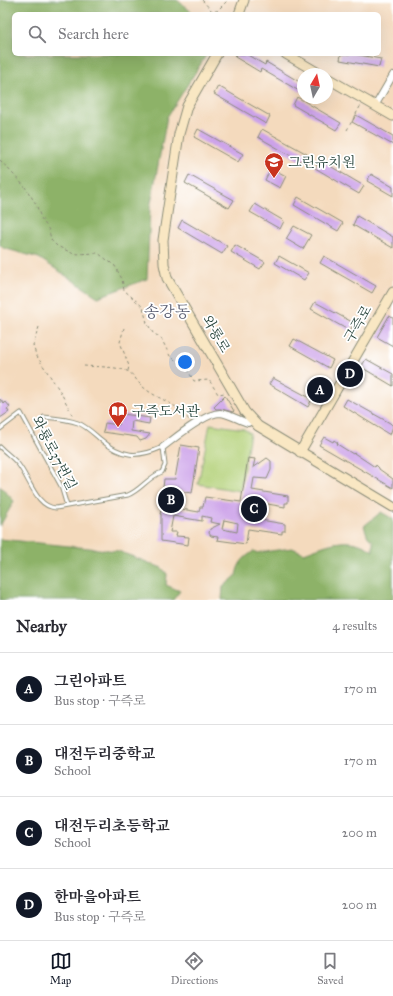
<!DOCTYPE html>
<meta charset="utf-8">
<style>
body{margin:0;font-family:"IM FELL Great Primer","Noto Serif KR",serif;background:#f7f7f7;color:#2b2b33}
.compass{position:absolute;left:297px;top:68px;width:36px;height:36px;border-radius:50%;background:#fff;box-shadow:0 4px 16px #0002;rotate:9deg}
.you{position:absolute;left:185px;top:362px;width:14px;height:14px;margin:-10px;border:3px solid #fff;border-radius:50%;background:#1a73e8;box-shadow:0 0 0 6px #1a73e833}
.badge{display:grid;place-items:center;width:26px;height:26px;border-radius:50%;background:#111827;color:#fff;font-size:13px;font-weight:700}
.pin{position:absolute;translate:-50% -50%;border:2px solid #fff;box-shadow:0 1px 4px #0006}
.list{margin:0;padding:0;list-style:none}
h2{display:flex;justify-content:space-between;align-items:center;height:52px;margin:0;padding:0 16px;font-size:17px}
h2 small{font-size:13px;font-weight:400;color:#7c7c81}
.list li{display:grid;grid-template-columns:26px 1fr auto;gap:12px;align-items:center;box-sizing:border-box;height:72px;padding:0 16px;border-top:1px solid #e1e1e2}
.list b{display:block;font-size:15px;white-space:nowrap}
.list p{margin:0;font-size:13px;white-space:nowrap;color:#7c7c81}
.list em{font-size:13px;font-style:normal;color:#7c7c81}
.icon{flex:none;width:22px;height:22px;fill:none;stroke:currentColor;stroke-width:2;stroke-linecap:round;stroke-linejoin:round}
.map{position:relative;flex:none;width:393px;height:600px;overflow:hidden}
.search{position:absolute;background:#fff;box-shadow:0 4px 16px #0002;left:12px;right:12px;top:12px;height:44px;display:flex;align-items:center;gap:10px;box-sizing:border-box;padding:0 14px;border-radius:6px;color:#7c7c81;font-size:15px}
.sheet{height:340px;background:#fff}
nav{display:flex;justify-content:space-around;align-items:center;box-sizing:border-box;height:56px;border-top:1px solid #e1e1e2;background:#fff;font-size:11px;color:#7c7c81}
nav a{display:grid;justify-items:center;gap:2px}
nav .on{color:#111827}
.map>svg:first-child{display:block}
</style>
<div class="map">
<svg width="393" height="600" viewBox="0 0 393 600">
<rect width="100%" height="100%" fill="#fff"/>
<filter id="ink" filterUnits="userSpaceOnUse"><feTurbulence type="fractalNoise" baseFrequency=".025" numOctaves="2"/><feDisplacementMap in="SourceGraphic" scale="8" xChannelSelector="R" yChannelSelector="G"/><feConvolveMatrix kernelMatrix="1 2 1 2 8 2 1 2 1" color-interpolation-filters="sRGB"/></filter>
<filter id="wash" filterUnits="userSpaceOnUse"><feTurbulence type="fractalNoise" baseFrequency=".012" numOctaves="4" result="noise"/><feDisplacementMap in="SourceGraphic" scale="16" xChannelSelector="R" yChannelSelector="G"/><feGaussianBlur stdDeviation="0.9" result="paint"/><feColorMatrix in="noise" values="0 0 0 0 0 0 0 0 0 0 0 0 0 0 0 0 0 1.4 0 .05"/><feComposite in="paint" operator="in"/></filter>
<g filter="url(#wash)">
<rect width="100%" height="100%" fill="#f4dabd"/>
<path fill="#b2d077" stroke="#688656" d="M 210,424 L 244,429 L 250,433 L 240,491 L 198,484 Z"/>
<path fill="#8db268" stroke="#56784e" d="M 0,0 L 177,0 L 194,14 L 14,14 L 14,54 L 207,54 L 167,117 L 150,208 L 147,279 L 98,297 L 39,258 L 3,248 L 0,245 Z
M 0,486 L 14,501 L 0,526 Z
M 381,512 L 393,519 L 393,600 L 222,600 L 223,587 L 236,576 C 238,563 243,558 254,551 L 256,553 L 292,548 L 304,553 C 329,544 349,534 373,551 L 373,541 L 368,537 L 364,526 Z
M 0,539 L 118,551 L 162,568 L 167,574 L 166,585 L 180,591 L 173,600 L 0,600 Z"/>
<g id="blocks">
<path fill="#cca2e9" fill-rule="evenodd" d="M 236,54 L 246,54 L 265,65 L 266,62 L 303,84 L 301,92 L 261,69 L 260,72 L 235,57 Z
M 341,54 L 354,54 L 381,59 L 379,67 L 340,60 Z
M 218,86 L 270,116 L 266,124 L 214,94 Z
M 297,97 L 341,123 L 336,130 L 293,105 Z
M 356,115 L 393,136 L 393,145 L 352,122 Z
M 198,129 L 243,154 L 238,162 L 194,137 Z
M 262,129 L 307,154 L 302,162 L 258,137 Z
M 320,160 L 364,186 L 359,194 L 315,168 Z
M 271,168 L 286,176 L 280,188 L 265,180 Z
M 371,174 L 393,187 L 393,196 L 367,181 Z
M 189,175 L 234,200 L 229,208 L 185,183 Z
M 298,197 L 343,223 L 338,231 L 294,205 Z
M 255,204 L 284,221 L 280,229 L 250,212 Z
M 357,216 L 393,237 L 393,248 L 353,225 Z
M 182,220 L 227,246 L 222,254 L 178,228 Z
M 294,226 L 311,235 L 303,249 L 286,239 Z
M 235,245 L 265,262 L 260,269 L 231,252 Z
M 279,256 L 309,273 L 304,280 L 275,263 Z
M 324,256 L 376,286 L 372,293 L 320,263 Z
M 315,302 L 354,323 L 350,331 L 311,309 Z
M 389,316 L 393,318 L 393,346 L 377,337 Z
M 294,339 L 333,360 L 329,368 L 290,346 Z
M 366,359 L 393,374 L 393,386 L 361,367 Z
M 273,378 L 312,399 L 308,407 L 269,384 Z
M 225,396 L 234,411 L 233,412 L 221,409 L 216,409 L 214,407 Z
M 0,399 L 4,404 L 6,402 L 10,407 L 7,409 L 9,412 L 0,418 Z
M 347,399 L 390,423 L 393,426 L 390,435 L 343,406 Z
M 123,414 L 150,418 L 149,424 L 132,421 L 131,431 L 150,434 L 146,439 L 140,441 L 137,437 L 103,432 L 105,423 L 119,425 L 120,416 Z
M 324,437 L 333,442 L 334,440 L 338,443 L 337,444 L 353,454 L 354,453 L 375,467 L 376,465 L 379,468 L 379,469 L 393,479 L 393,488 L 319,445 Z
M 181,445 L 199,448 L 192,493 L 177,491 L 175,508 L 199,512 L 200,507 L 203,507 L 205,497 L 241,502 L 248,458 L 255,459 L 253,468 L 267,458 L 271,461 L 271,470 L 267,479 L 254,478 L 252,490 L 288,496 L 288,503 L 285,503 L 285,507 L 250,501 L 248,518 L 285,524 L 285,531 L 282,531 L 282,534 L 248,529 L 246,544 L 217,540 L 218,537 L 211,536 L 209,533 L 210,529 L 220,524 L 210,522 L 211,518 L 202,516 L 202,521 L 173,516 L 170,532 L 177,532 L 176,536 L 189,537 L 188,545 L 161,541 L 161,514 L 160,514 L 168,490 L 163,488 L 164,479 L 175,479 ZM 224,520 L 238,523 L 237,532 L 222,529 Z"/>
</g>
</g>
<g filter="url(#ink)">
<use href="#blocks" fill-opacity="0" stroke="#8a8c78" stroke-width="1"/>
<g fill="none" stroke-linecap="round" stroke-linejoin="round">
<defs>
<path id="service" d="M 0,429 L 21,413 L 61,486 L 67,506
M 0,447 C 6,453 13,458 18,464 C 30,479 36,507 56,508 L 128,495 C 141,490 148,477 162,472 L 165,465 L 163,447 C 138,458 122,458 100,439 C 94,434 86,426 78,423 C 68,419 55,418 44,417"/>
<path id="minor" d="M 375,106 L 393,75
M 163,447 C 175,438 205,413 220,413 C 229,414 239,420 248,423 L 253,420"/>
<path id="secondary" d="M 239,14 L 244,0
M 217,54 L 187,106 L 179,134 L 163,240 L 164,264 L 167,278 L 245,412 L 258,426 L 393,507
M 286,54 L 320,74
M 327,78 L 393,116
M 300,452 L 393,292"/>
</defs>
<use href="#service" stroke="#8a8c78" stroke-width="5"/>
<use href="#minor" stroke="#8a8c78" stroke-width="8"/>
<use href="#secondary" stroke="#8a8c78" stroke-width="11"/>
<path stroke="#8a8c78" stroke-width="1" stroke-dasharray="3 3" stroke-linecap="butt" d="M 202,0 L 212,11 L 217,11 L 228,0
M 347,130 L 361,105
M 0,160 L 25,187 L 36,204 L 41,218 L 49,230 L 51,240 L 57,246 L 74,254 L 98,253 L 115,266 L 122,279 L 124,290 L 143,307 L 147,323 L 153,333 L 161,338 L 170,356 L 187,369 L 194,381 L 209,380 L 218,394 L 225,393
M 39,327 L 33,345 L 36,355 L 60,391 L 73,416
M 124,328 L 120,342 L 129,366 L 128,371
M 84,366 C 97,367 114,366 127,371 C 133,373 137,382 142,386 C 157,400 177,402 189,420"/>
<use href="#service" stroke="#fff" stroke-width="3"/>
<use href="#minor" stroke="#fff" stroke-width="6"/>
<use href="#secondary" stroke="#f9e7c3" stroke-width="9"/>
</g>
</g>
<defs>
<symbol id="school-pin" viewBox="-11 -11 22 30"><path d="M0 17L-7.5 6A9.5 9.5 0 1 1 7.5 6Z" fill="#c8321e" stroke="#fff"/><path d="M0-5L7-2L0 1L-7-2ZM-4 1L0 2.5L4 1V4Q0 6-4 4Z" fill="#fff"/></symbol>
<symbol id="library-pin" viewBox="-11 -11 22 30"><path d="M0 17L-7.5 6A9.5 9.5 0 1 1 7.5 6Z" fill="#c8321e" stroke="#fff"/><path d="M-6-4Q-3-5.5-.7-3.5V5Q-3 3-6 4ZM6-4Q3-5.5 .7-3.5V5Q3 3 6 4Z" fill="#fff"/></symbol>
</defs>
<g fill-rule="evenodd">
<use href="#school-pin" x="263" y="151" width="22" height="30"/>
<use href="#library-pin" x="107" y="400" width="22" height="30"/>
</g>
<g text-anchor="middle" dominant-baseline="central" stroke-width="3.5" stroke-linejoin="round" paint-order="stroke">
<g font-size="14" fill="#1f3d34" stroke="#fff" text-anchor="start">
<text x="288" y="162">그린유치원</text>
<text x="132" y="411">구즉도서관</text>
</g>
<g font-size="14" fill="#1f3d34" stroke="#fff">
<text transform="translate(358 324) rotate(-60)">구즉로</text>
<text transform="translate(216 334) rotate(60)">와룡로</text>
<text transform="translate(54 453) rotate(63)">와룡로37번길</text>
</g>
<g font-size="16" fill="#5c6073" stroke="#fff">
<text x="167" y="311">송강동</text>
</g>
</g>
</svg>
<svg class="compass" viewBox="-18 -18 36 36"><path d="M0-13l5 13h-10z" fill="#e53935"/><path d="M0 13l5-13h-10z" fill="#7c7c81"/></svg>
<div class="you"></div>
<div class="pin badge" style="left:320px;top:390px">A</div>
<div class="pin badge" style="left:171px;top:500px">B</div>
<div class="pin badge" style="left:254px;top:509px">C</div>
<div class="pin badge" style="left:350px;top:374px">D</div>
<div class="search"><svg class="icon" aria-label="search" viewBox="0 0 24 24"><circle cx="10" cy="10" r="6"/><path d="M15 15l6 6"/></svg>Search here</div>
</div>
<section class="sheet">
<h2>Nearby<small>4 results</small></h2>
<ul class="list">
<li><span class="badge">A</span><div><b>그린아파트</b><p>Bus stop · 구즉로</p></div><em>170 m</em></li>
<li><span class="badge">B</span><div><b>대전두리중학교</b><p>School</p></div><em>170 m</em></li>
<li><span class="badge">C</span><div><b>대전두리초등학교</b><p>School</p></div><em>200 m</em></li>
<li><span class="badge">D</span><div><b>한마을아파트</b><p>Bus stop · 구즉로</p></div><em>200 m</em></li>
</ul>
</section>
<nav>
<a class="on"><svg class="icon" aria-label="map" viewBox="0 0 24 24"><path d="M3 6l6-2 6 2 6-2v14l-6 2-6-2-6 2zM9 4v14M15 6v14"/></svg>Map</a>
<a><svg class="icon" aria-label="directions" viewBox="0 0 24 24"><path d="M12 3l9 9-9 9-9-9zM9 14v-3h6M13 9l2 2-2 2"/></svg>Directions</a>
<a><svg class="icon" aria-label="saved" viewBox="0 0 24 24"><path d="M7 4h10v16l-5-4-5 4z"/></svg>Saved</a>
</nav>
